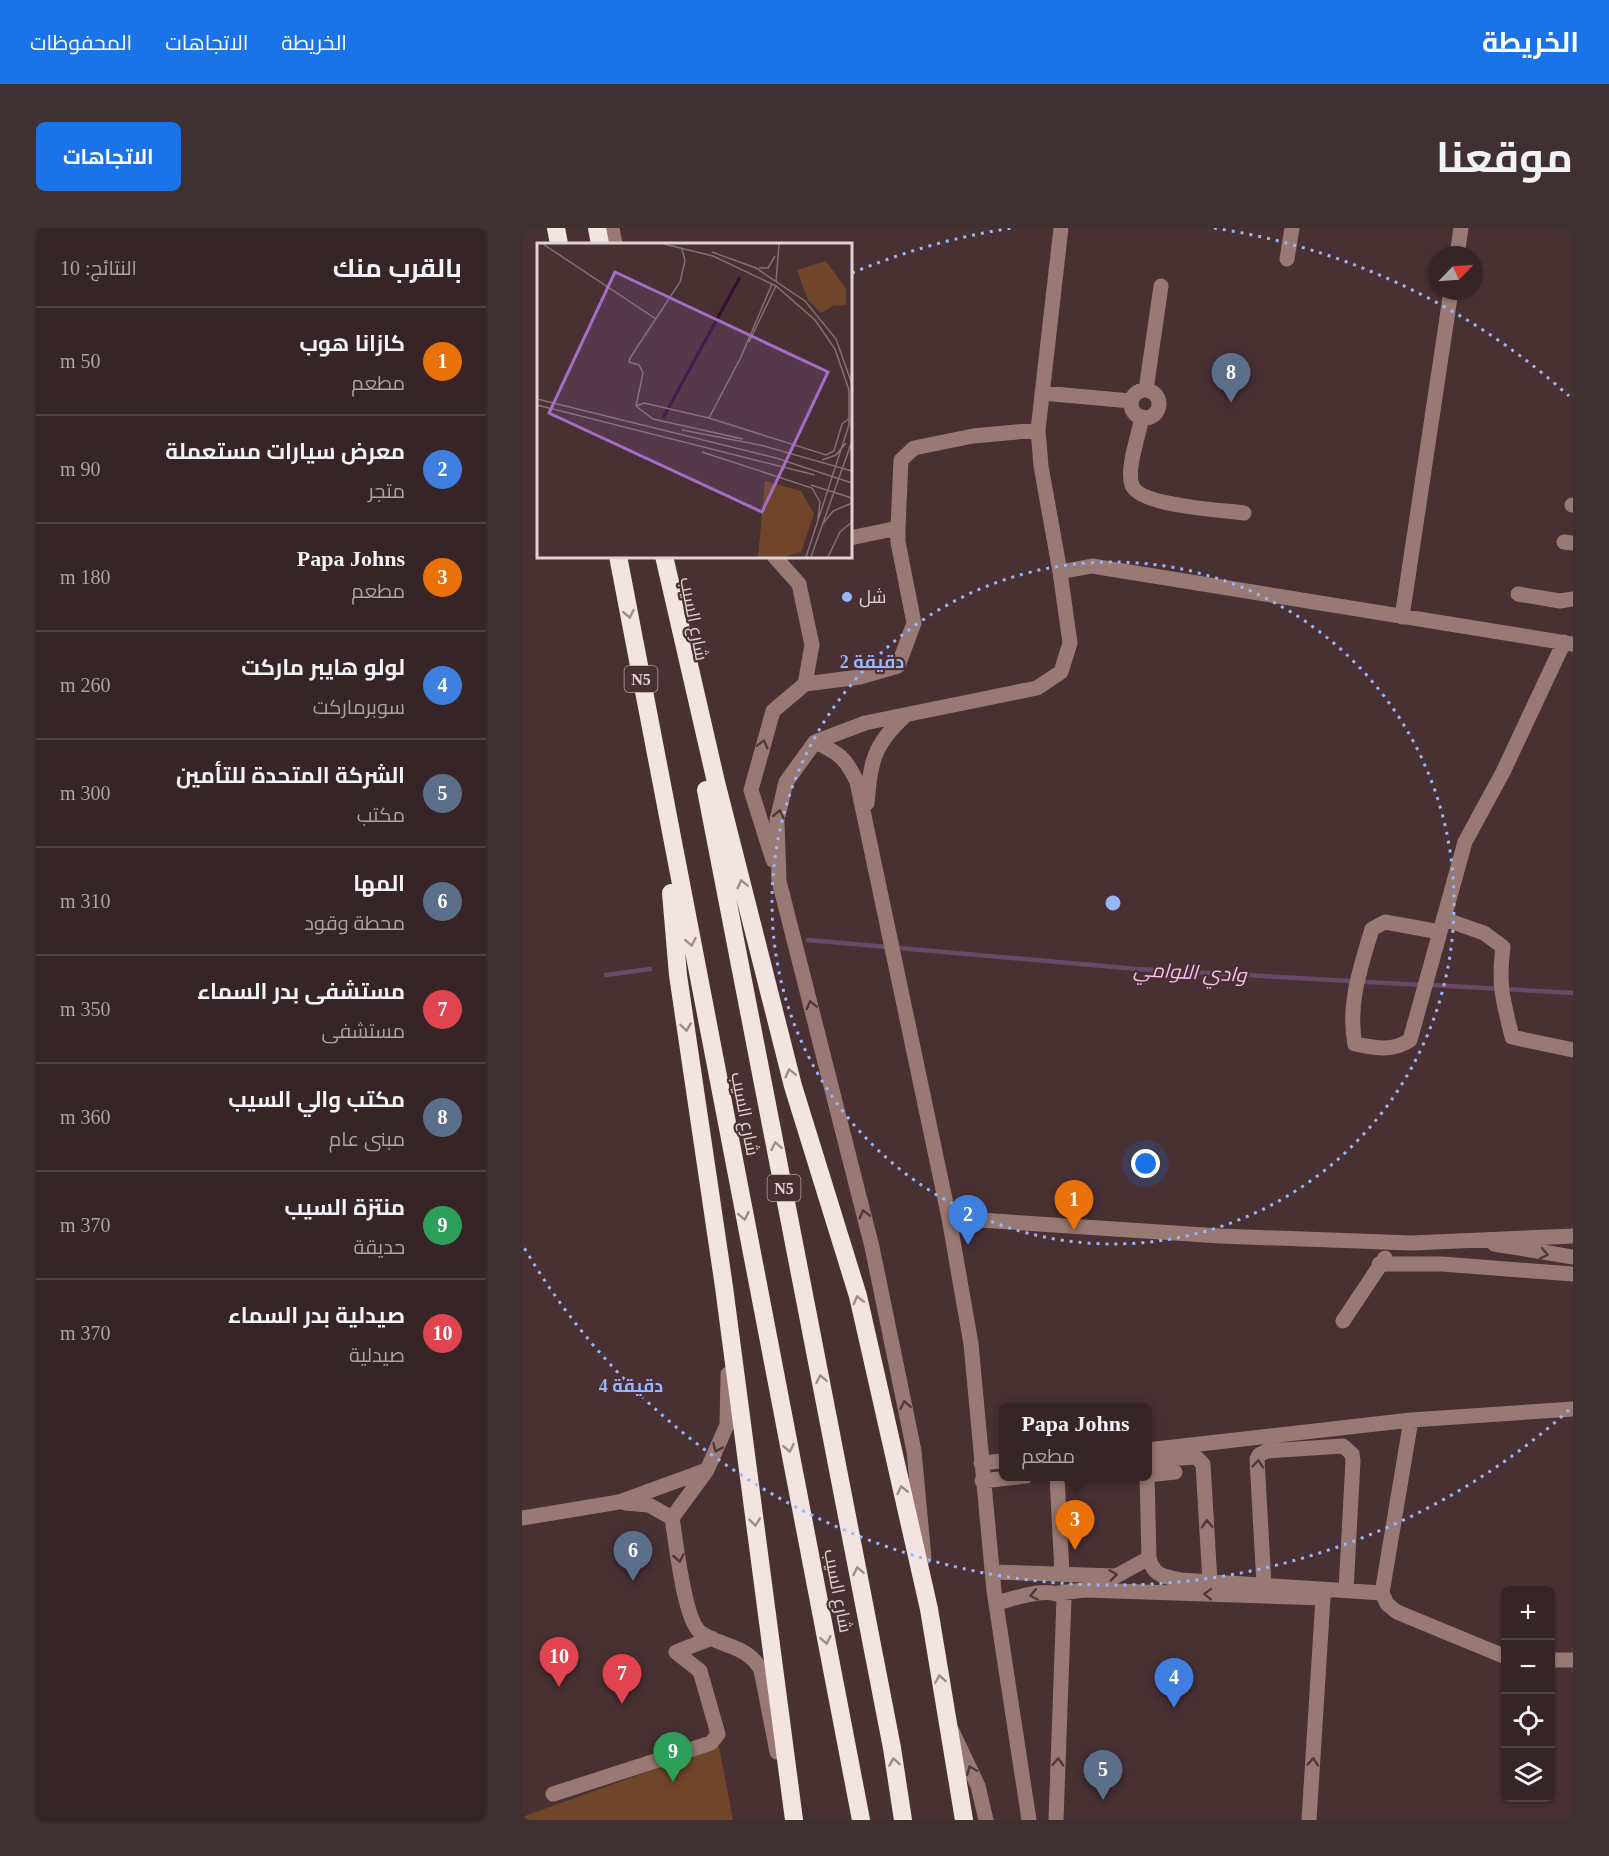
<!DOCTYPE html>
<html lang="ar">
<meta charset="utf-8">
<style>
body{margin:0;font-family:"Times New Roman",Cairo,serif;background:#413032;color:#f1f3f6;direction:rtl}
.controls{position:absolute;right:18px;bottom:18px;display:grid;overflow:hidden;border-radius:9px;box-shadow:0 2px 4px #0004}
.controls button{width:54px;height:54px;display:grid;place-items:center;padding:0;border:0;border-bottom:2px solid #504143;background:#362426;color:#f1f3f6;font:30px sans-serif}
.compass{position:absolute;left:907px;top:18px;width:54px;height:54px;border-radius:50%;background:#362426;box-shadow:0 2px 4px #0004;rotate:65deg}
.you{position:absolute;left:624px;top:936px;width:21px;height:21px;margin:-15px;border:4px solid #fff;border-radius:50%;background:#1a73e8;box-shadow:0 0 0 9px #1a73e833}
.badge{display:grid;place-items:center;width:39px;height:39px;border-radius:50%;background:#1a73e8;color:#fff;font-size:20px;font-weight:700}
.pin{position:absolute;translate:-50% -50px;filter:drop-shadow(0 2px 3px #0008)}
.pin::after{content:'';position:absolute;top:32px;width:21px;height:18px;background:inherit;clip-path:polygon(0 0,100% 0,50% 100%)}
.popup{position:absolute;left:477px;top:1175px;width:153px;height:78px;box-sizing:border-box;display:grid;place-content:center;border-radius:9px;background:#362426;filter:drop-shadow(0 2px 4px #0005);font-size:20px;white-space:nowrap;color:#aaa4a7}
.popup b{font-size:22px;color:#f1f3f6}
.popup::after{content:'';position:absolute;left:50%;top:100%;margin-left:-12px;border:12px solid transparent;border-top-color:#362426}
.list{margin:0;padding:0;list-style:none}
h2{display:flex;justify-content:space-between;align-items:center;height:78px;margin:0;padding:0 24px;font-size:26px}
h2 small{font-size:20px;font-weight:400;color:#aaa4a7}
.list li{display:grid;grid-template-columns:39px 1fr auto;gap:18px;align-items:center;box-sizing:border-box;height:108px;padding:0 24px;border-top:2px solid #504143}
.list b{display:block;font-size:22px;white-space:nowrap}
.list p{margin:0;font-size:20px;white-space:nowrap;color:#aaa4a7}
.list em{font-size:20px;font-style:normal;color:#aaa4a7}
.icon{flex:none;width:33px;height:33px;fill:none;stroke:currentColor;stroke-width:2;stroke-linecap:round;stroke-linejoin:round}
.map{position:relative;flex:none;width:1051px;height:1592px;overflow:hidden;direction:ltr;border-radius:9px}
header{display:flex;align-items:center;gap:36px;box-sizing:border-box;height:84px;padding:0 30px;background:#1a73e8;color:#fff}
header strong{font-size:28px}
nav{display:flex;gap:33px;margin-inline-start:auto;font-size:21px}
.intro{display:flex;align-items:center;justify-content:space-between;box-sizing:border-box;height:144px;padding:0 36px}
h1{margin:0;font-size:42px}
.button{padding:15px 27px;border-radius:9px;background:#1a73e8;color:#fff;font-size:21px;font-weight:700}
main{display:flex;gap:36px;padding:0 36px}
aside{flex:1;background:#362426;border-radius:9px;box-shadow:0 2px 4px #0004}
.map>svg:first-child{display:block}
</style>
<header>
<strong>الخريطة</strong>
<nav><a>الخريطة</a><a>الاتجاهات</a><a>المحفوظات</a></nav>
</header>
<div class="intro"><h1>موقعنا</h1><a class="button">الاتجاهات</a></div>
<main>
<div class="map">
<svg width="1051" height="1592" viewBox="0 0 1051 1592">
<rect width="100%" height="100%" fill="#483033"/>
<path fill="#714529" d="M 197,1518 L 211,1592 L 0,1592 L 0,1589 Z"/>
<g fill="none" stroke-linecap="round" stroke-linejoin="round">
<path stroke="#6b4866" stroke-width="4.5" d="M 286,712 L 615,741 L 899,757
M 84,747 L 128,741
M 908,757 L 1051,765"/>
<path stroke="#997973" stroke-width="15" d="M 90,0 L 93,16
M 935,27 L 939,0
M 765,31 L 770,0
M 624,162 L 639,58
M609 176a14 14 0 1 1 28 0a14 14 0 1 1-28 0Z
M 520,165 L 609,173
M 620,189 C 617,206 604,242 610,257 C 617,278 700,282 722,285
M 1050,277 L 1051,277
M 376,300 L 379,232 L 392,220 L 451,208 L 516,202
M 1042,314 L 1051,315
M 252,328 L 277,356 L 290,417 L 283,456
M 538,344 L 570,338 L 1051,416
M 996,366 L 1038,373 L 1051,371
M 880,389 L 929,63
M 293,514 C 317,525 324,530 335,554 L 427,990 L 449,1116 L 472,1363 L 507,1592
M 345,575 C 349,533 351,517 383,488
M 251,632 L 229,562 L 251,483 L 283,456 L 338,449 L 376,438 L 392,395 L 376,314 L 376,300 L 328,310
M 922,691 L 962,705 L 981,719 C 976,759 981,771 990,809 L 1051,822
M 918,704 L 863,694 L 850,701 C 839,738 825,777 833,816 C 853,820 870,824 888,812 L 943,614 L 981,544 L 1042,414
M 427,990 L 698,1008 L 890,1015 L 1051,1008
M 972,1016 L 1051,1029
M 857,1036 L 920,1036 L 1051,1046
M 821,1093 L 863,1030
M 206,1146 L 205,1197 L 185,1242 L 150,1290 C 154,1313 162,1392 178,1404 C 200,1420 225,1416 239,1442 L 255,1524
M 889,1192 L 860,1365 L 865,1376 L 875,1384 L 984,1429
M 625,1222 L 889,1192 L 1051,1181
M 459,1235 L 481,1233
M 625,1235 L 629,1232 L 674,1229 L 681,1236 L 688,1354
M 625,1247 L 653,1244
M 535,1248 L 540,1345
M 625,1248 L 627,1330 C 631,1348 643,1349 659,1352 L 860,1365
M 460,1253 L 504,1248
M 103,1275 L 127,1277 L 150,1290
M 0,1290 L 97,1274 L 182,1243
M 402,1330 L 392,1223 L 350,1019 L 257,653 L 255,592 L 264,554 L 293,514 L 343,495 L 515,460 L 539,444 L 548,415 L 538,344 L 519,238 L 516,202 L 539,0
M 470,1344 L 594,1348 L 627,1330
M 742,1357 L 735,1231 L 737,1227 L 745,1223 L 821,1218 L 830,1226 L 831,1233 L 824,1362
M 536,1365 L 563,1362 L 801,1370 L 787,1592
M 474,1375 C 492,1371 526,1357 542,1370 L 534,1592
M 154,1424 L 190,1410
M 1028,1432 L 1051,1432
M 430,1503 L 456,1558 L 464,1592
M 31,1566 L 189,1515 L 196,1506 L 178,1443 L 154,1424"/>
<path stroke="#f4e4e1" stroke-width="18" d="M 34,0 L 37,16
M 75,0 L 78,16
M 96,328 L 339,1592
M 142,328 L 194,554 L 271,858 L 336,1068 L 407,1381 L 442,1592
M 184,562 L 370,1520 L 381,1592
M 149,665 L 156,747 L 202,1059 L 272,1592"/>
</g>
<defs><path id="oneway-chevron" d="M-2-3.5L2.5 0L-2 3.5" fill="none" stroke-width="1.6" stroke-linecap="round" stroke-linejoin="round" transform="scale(1.5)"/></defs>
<g stroke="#9e8a8a">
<use href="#oneway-chevron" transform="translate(107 386) rotate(79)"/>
<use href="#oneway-chevron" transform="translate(220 656) rotate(-104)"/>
<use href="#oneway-chevron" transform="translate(169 714) rotate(79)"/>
<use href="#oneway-chevron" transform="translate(164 799) rotate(82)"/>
<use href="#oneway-chevron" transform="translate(268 845) rotate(-104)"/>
<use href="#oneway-chevron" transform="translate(254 918) rotate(-101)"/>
<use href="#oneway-chevron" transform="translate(222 988) rotate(79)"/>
<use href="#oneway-chevron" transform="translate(336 1072) rotate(-104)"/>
<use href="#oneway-chevron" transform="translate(299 1151) rotate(-101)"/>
<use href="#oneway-chevron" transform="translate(267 1220) rotate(79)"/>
<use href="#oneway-chevron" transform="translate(380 1262) rotate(-103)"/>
<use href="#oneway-chevron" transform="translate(233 1294) rotate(83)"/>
<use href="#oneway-chevron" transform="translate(336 1343) rotate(-101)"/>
<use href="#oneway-chevron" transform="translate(304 1412) rotate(79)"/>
<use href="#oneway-chevron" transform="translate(418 1451) rotate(-99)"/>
<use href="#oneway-chevron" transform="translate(372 1534) rotate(-99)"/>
</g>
<g stroke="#503739">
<use href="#oneway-chevron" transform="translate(241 516) rotate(-76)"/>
<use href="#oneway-chevron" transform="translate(257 586) rotate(-79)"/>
<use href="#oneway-chevron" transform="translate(289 777) rotate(-104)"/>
<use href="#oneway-chevron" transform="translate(342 986) rotate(-104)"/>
<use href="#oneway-chevron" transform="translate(1022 1026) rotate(11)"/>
<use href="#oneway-chevron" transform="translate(383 1177) rotate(-102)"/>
<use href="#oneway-chevron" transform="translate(195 1220) rotate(114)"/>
<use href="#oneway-chevron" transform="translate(736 1236) rotate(-85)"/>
<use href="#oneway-chevron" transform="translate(685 1296) rotate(-93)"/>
<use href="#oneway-chevron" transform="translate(157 1330) rotate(80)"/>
<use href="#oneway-chevron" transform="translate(591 1347) rotate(-7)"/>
<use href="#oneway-chevron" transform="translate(686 1366) rotate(-178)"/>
<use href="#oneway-chevron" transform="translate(512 1367) rotate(169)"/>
<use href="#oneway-chevron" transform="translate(536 1534) rotate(-88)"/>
<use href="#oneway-chevron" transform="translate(791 1534) rotate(-86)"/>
<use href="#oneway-chevron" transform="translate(449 1542) rotate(-113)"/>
</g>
<g fill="none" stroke="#97b6fd" stroke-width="3" stroke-dasharray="3 6">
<circle cx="591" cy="675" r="341"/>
<path d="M1047 1182A682 682 0 0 1 0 1016M330 45A682 682 0 0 1 490 0M692 0A682 682 0 0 1 1047 168"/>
</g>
<circle fill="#97b6fd" stroke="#483033" stroke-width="2" cx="325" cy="369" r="6"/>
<g text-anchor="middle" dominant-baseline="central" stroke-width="4.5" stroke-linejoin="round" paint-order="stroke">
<g fill="#483033" stroke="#b3a1a3" stroke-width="1.5">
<rect x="102.5" y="438" width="33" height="26" rx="4.5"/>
<rect x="245.5" y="947" width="33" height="26" rx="4.5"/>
</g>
<g font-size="16" font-weight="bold" fill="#e1d1d3">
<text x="119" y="451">N5</text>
<text x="262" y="960">N5</text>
</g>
<g font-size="18" fill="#e1d1d3" stroke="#483033" text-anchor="start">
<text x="337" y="369">شل</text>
</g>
<g font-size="18" fill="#e1d1d3" stroke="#483033">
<text transform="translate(172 391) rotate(79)">شارع السيب</text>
<text transform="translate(223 886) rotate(79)">شارع السيب</text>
<text transform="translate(316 1363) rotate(79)">شارع السيب</text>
</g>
<g font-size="20" font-style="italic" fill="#f9bff5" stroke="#483033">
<text transform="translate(668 744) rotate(3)">وادي اللوامي</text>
</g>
</g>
<g transform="translate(15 15)">
<rect width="315" height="315" fill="#483033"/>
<path d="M 289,18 L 309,46 L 309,62 L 296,63 L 284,70 L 271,57 L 260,27 ZM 228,238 L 264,248 L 277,271 L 264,309 L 246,314 L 221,314 Z" fill="#714529"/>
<path fill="none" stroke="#380d37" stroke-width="3" d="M 126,175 L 203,34"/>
<path fill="none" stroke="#857073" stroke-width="1.5" d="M 6,1 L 119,76M 127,1 L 176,13 L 239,43 L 278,77 L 298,106 L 312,147 L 312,182 L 269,314M 145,6 L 148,18 L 143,39 L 93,115 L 92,119 L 102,122 L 106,130 L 99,163 L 116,176 L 206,196M 175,9 L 219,25 L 268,58 L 299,96 L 315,141M 222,25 L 231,25 L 238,13M 239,39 L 242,1M 212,99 L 239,43M 0,156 L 239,215 L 315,240M 0,162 L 278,232M 99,163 L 107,160 L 172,175 L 289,212 L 297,208 L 305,181 L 313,175M 172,175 L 204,114 L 235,41M 145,187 L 223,202 L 315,228M 314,202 L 315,221M 165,209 L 275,245 L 283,259 L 281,276M 285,217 L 299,212 L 309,200M 274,242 L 315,255M 285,282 L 296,268 L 315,260M 274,314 L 315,198M 291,314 L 303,289 L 315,279"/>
<path fill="#a46ec7" fill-opacity="0.15" stroke="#a46ec7" stroke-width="3" d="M 78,29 L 291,129 L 225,269 L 12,170 Z"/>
<rect width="315" height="315" fill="none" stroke="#e1d1d3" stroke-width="3"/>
</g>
<circle cx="591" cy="675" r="9" fill="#97b6fd" stroke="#483033" stroke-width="3"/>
<g font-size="18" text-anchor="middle" font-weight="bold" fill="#97b6fd" stroke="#483033" stroke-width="4.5" stroke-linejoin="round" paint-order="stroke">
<text x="350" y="440">2 دقيقة</text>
<text x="109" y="1164">4 دقيقة</text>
</g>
</svg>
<div class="controls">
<button>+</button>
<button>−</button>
<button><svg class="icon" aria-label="locate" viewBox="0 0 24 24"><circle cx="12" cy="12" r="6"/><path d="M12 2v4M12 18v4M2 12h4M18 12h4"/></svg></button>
<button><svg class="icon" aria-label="layers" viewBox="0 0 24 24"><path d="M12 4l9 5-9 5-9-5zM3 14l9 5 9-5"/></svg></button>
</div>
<svg class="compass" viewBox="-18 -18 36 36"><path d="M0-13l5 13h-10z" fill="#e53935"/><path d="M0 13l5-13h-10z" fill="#aaa4a7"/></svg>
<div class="you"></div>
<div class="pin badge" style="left:552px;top:1002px;background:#e8710a">1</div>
<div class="pin badge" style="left:446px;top:1017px;background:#3f7fe0">2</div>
<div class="pin badge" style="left:553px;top:1322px;background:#e8710a">3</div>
<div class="popup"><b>Papa Johns</b>مطعم</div>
<div class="pin badge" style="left:652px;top:1480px;background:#3f7fe0">4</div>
<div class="pin badge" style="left:581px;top:1572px;background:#5c6f8a">5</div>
<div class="pin badge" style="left:111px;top:1353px;background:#5c6f8a">6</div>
<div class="pin badge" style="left:100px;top:1476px;background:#e0444e">7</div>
<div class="pin badge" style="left:709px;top:175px;background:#5c6f8a">8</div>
<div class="pin badge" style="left:151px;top:1554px;background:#2e9e5b">9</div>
<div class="pin badge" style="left:37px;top:1459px;background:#e0444e">10</div>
</div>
<aside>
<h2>بالقرب منك<small>النتائج: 10</small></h2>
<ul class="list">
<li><span class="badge" style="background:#e8710a">1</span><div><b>كازانا هوب</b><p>مطعم</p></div><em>50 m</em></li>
<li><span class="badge" style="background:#3f7fe0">2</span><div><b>معرض سيارات مستعملة</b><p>متجر</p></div><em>90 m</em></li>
<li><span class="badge" style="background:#e8710a">3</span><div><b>Papa Johns</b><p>مطعم</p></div><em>180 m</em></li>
<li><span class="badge" style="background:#3f7fe0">4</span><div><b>لولو هايبر ماركت</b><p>سوبرماركت</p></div><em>260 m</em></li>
<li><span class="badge" style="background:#5c6f8a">5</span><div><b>الشركة المتحدة للتأمين</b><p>مكتب</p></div><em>300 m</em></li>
<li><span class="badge" style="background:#5c6f8a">6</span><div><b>المها</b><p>محطة وقود</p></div><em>310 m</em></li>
<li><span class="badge" style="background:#e0444e">7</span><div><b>مستشفى بدر السماء</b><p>مستشفى</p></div><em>350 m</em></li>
<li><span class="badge" style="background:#5c6f8a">8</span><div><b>مكتب والي السيب</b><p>مبنى عام</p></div><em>360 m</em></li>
<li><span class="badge" style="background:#2e9e5b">9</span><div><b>منتزة السيب</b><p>حديقة</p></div><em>370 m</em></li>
<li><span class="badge" style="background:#e0444e">10</span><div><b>صيدلية بدر السماء</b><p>صيدلية</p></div><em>370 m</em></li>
</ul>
</aside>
</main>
